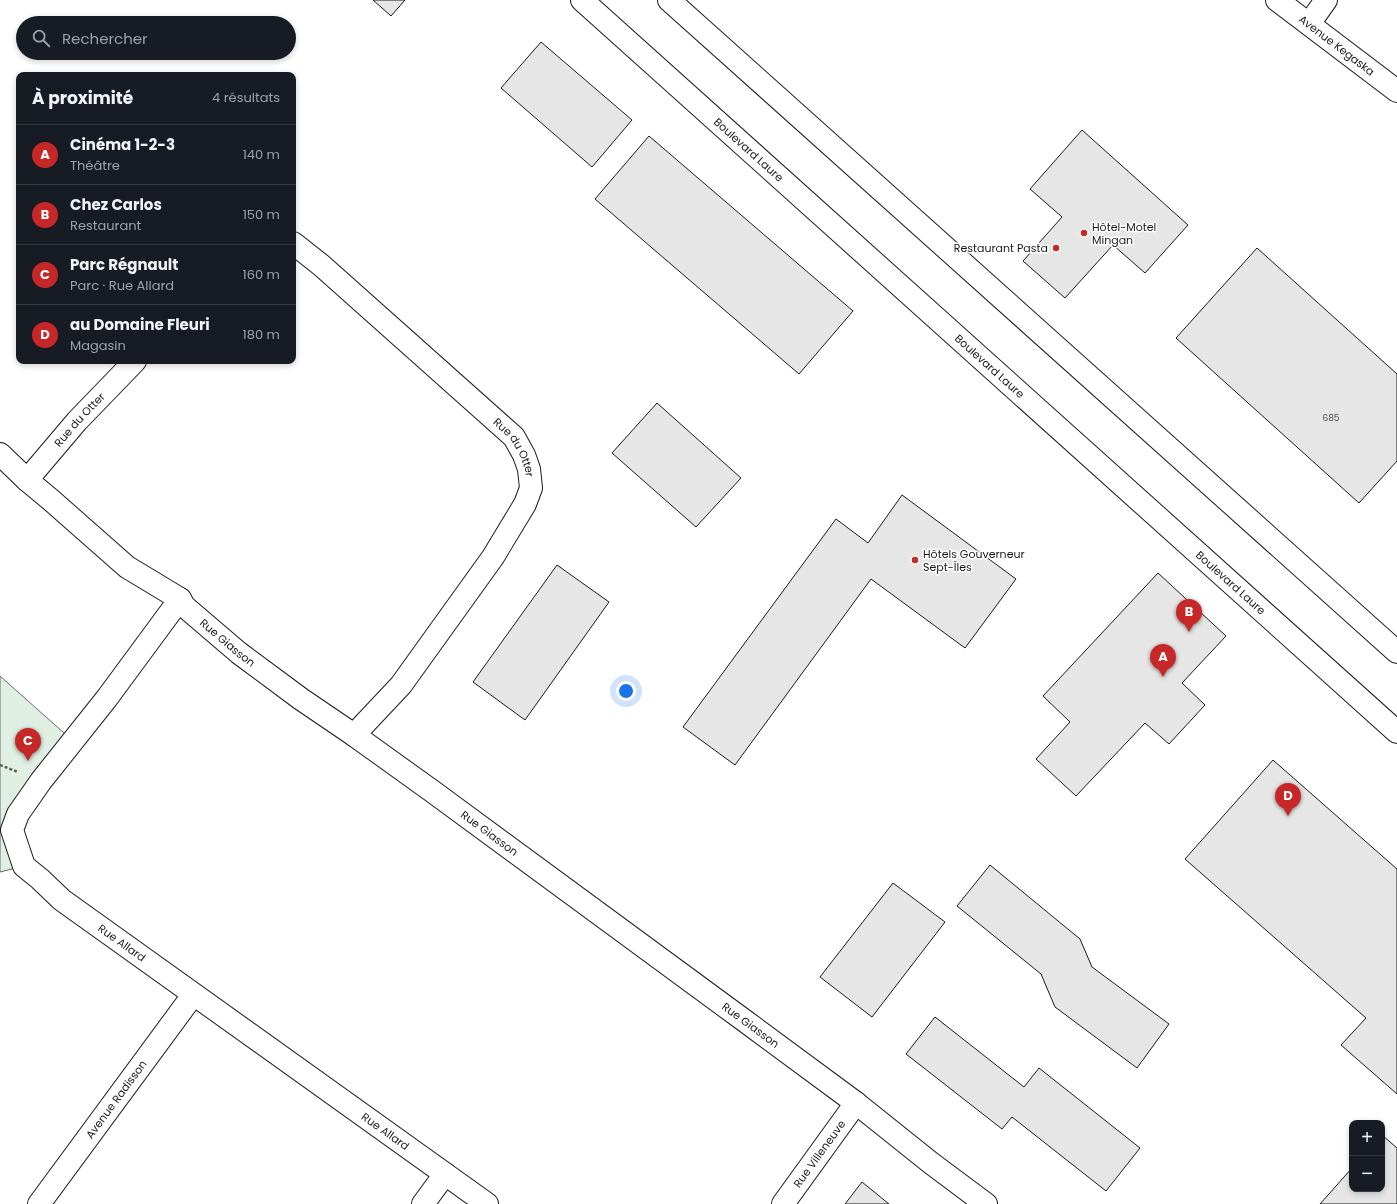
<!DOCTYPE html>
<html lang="fr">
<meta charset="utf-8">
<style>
body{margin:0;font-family:Poppins,sans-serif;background:#242831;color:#f1f3f6}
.controls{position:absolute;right:12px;bottom:12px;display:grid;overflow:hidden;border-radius:8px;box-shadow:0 2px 6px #0003}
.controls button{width:36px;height:36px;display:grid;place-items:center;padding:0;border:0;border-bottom:1px solid #363941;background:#171b24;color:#f1f3f6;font:20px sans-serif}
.you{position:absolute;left:626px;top:691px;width:14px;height:14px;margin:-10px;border:3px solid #fff;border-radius:50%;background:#1a73e8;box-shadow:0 0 0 6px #1a73e833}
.badge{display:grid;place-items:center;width:26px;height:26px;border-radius:50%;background:#c62828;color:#fff;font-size:13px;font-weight:700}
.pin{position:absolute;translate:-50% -33px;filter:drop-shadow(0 1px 2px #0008)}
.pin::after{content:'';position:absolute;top:21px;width:14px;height:12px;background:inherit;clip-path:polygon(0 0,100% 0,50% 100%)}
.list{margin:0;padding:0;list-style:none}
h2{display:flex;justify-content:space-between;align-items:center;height:52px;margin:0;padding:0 16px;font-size:17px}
h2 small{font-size:13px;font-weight:400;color:#9ea1a6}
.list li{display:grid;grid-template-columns:26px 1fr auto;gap:12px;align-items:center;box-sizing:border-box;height:60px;padding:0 16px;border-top:1px solid #363941}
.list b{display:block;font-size:15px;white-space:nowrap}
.list p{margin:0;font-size:13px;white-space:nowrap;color:#9ea1a6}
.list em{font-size:13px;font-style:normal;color:#9ea1a6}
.icon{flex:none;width:22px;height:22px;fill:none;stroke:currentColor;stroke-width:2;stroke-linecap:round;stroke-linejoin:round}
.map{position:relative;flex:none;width:1397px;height:1204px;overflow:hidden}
.search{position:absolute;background:#171b24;box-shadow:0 2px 6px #0003;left:16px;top:16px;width:280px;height:44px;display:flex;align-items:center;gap:10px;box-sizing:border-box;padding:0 14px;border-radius:22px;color:#9ea1a6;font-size:15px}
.panel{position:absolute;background:#171b24;box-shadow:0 2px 6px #0003;left:16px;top:72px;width:280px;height:292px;border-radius:8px}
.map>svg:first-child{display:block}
</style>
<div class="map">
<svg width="1397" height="1204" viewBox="0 0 1397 1204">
<rect width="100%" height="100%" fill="#fff"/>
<path fill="#e0efe3" stroke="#6a6a6a" d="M 0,676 L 73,741 L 18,814 L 24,866 L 0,872 Z"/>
<path fill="#e6e6e6" stroke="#1a1a1a" d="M 373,0 L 405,0 L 391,16 Z
M 541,42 L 632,120 L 592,167 L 501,88 Z
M 1082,130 L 1188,225 L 1145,273 L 1113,245 L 1065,298 L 1023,261 L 1062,217 L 1030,189 Z
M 649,136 L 853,311 L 799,374 L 595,199 Z
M 1257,248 L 1397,374 L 1397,461 L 1359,503 L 1176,338 Z
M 657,403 L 741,478 L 696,527 L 612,453 Z
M 902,495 L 1016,579 L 965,648 L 871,579 L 735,765 L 683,727 L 836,519 L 868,543 Z
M 557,565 L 609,602 L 525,720 L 473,682 Z
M 1158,573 L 1226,636 L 1182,683 L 1205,705 L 1169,744 L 1145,723 L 1076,796 L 1036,759 L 1070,722 L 1043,696 Z
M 1273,760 L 1397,869 L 1397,1094 L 1341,1045 L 1366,1018 L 1185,859 Z
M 990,865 L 1080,939 L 1092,967 L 1169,1024 L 1137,1068 L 1055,1007 L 1041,974 L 957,906 Z
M 893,883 L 945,922 L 872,1017 L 820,977 Z
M 935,1017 L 1024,1087 L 1039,1068 L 1140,1148 L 1106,1191 L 1012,1117 L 1002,1129 L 906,1054 Z
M 1382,1135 L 1397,1148 L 1397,1204 L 1320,1204 L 1352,1168 L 1352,1189 L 1382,1189 Z
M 862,1182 L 889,1204 L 845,1204 Z"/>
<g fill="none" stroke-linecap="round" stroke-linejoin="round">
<defs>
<g id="street">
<path id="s1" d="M 1277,0 L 1397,91"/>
<path d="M 1309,24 L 1326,0"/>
<path id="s2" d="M 293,243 L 321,265 L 514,437 L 524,455 L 529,469 L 531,488 L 525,504 L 493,557 L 401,685 L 354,735"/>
<path id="s3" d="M 0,454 L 27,480 L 51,500 L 127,567 L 180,599 L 184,606 L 239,653 L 301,699 L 354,735 L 432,791 L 745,1021 L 856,1103 L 931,1163 L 986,1204"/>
<path id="s4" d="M 27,480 L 77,421 L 135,361"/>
<path id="s5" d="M 180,599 L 107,698 L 41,781 L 18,814 L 12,830 L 24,866 L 40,879 L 62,900 L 487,1204"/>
<path id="s6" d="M 39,1204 L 193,995"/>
<path d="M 423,1204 L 445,1174"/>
<path id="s7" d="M 783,1204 L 856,1103"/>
</g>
<g id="highway">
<path id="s8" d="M 582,0 L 1397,732"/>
<path d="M 669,0 L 1397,652"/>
</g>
</defs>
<use href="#street" stroke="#1a1a1a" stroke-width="24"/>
<use href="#highway" stroke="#1a1a1a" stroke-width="24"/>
<path stroke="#5f5f5f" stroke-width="2.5" stroke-dasharray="3 2" stroke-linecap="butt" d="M 0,765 L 18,772"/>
<use href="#street" stroke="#fff" stroke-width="22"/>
<use href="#highway" stroke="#fff" stroke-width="22"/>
</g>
<g fill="#c62828" stroke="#fff" stroke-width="1.5">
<circle cx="1084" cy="233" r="4"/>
<circle cx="1056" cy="248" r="4"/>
<circle cx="915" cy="560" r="4"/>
</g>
<g text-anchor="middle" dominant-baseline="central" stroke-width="3" stroke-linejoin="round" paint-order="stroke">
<g font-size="9" fill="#4d4d4d">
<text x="1331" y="418">685</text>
</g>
<g font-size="11" fill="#1a1a1a" stroke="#fff">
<text stroke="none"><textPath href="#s1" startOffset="75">Avenue Kegaska</textPath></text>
<text stroke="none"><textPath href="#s8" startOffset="224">Boulevard Laure</textPath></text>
<text stroke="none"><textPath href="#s8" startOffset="548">Boulevard Laure</textPath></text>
<text stroke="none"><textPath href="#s4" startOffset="80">Rue du Otter</textPath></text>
<text stroke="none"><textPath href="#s2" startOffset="303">Rue du Otter</textPath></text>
<text stroke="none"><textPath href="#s8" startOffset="872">Boulevard Laure</textPath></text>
<text stroke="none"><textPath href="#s3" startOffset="297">Rue Giasson</textPath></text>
<text stroke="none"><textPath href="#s3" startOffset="621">Rue Giasson</textPath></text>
<text stroke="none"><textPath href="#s5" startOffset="449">Rue Allard</textPath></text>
<text stroke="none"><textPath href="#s3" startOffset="945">Rue Giasson</textPath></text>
<text stroke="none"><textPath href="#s6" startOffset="130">Avenue Radisson</textPath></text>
<text stroke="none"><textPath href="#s5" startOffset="773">Rue Allard</textPath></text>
<text stroke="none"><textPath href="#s7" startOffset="62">Rue Villeneuve</textPath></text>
</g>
<g font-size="11" fill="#1a1a1a" stroke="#fff" text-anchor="start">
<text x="1092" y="227">Hôtel-Motel<tspan x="1092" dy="13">Mingan</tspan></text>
<text x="1048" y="248" text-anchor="end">Restaurant Pasta</text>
<text x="923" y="554">Hôtels Gouverneur<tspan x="923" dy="13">Sept-Îles</tspan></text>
</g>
</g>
</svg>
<div class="controls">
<button>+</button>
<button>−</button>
</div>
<div class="you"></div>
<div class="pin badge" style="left:1163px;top:677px">A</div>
<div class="pin badge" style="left:1189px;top:632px">B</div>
<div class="pin badge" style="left:28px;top:761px">C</div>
<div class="pin badge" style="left:1288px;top:816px">D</div>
<div class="search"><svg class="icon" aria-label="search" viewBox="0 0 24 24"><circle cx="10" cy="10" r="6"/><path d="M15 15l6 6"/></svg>Rechercher</div>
<section class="panel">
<h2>À proximité<small>4 résultats</small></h2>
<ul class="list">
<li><span class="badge">A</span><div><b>Cinéma 1-2-3</b><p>Théâtre</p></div><em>140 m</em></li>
<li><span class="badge">B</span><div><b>Chez Carlos</b><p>Restaurant</p></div><em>150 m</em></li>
<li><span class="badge">C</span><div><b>Parc Régnault</b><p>Parc · Rue Allard</p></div><em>160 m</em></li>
<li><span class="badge">D</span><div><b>au Domaine Fleuri</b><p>Magasin</p></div><em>180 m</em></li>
</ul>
</section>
</div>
